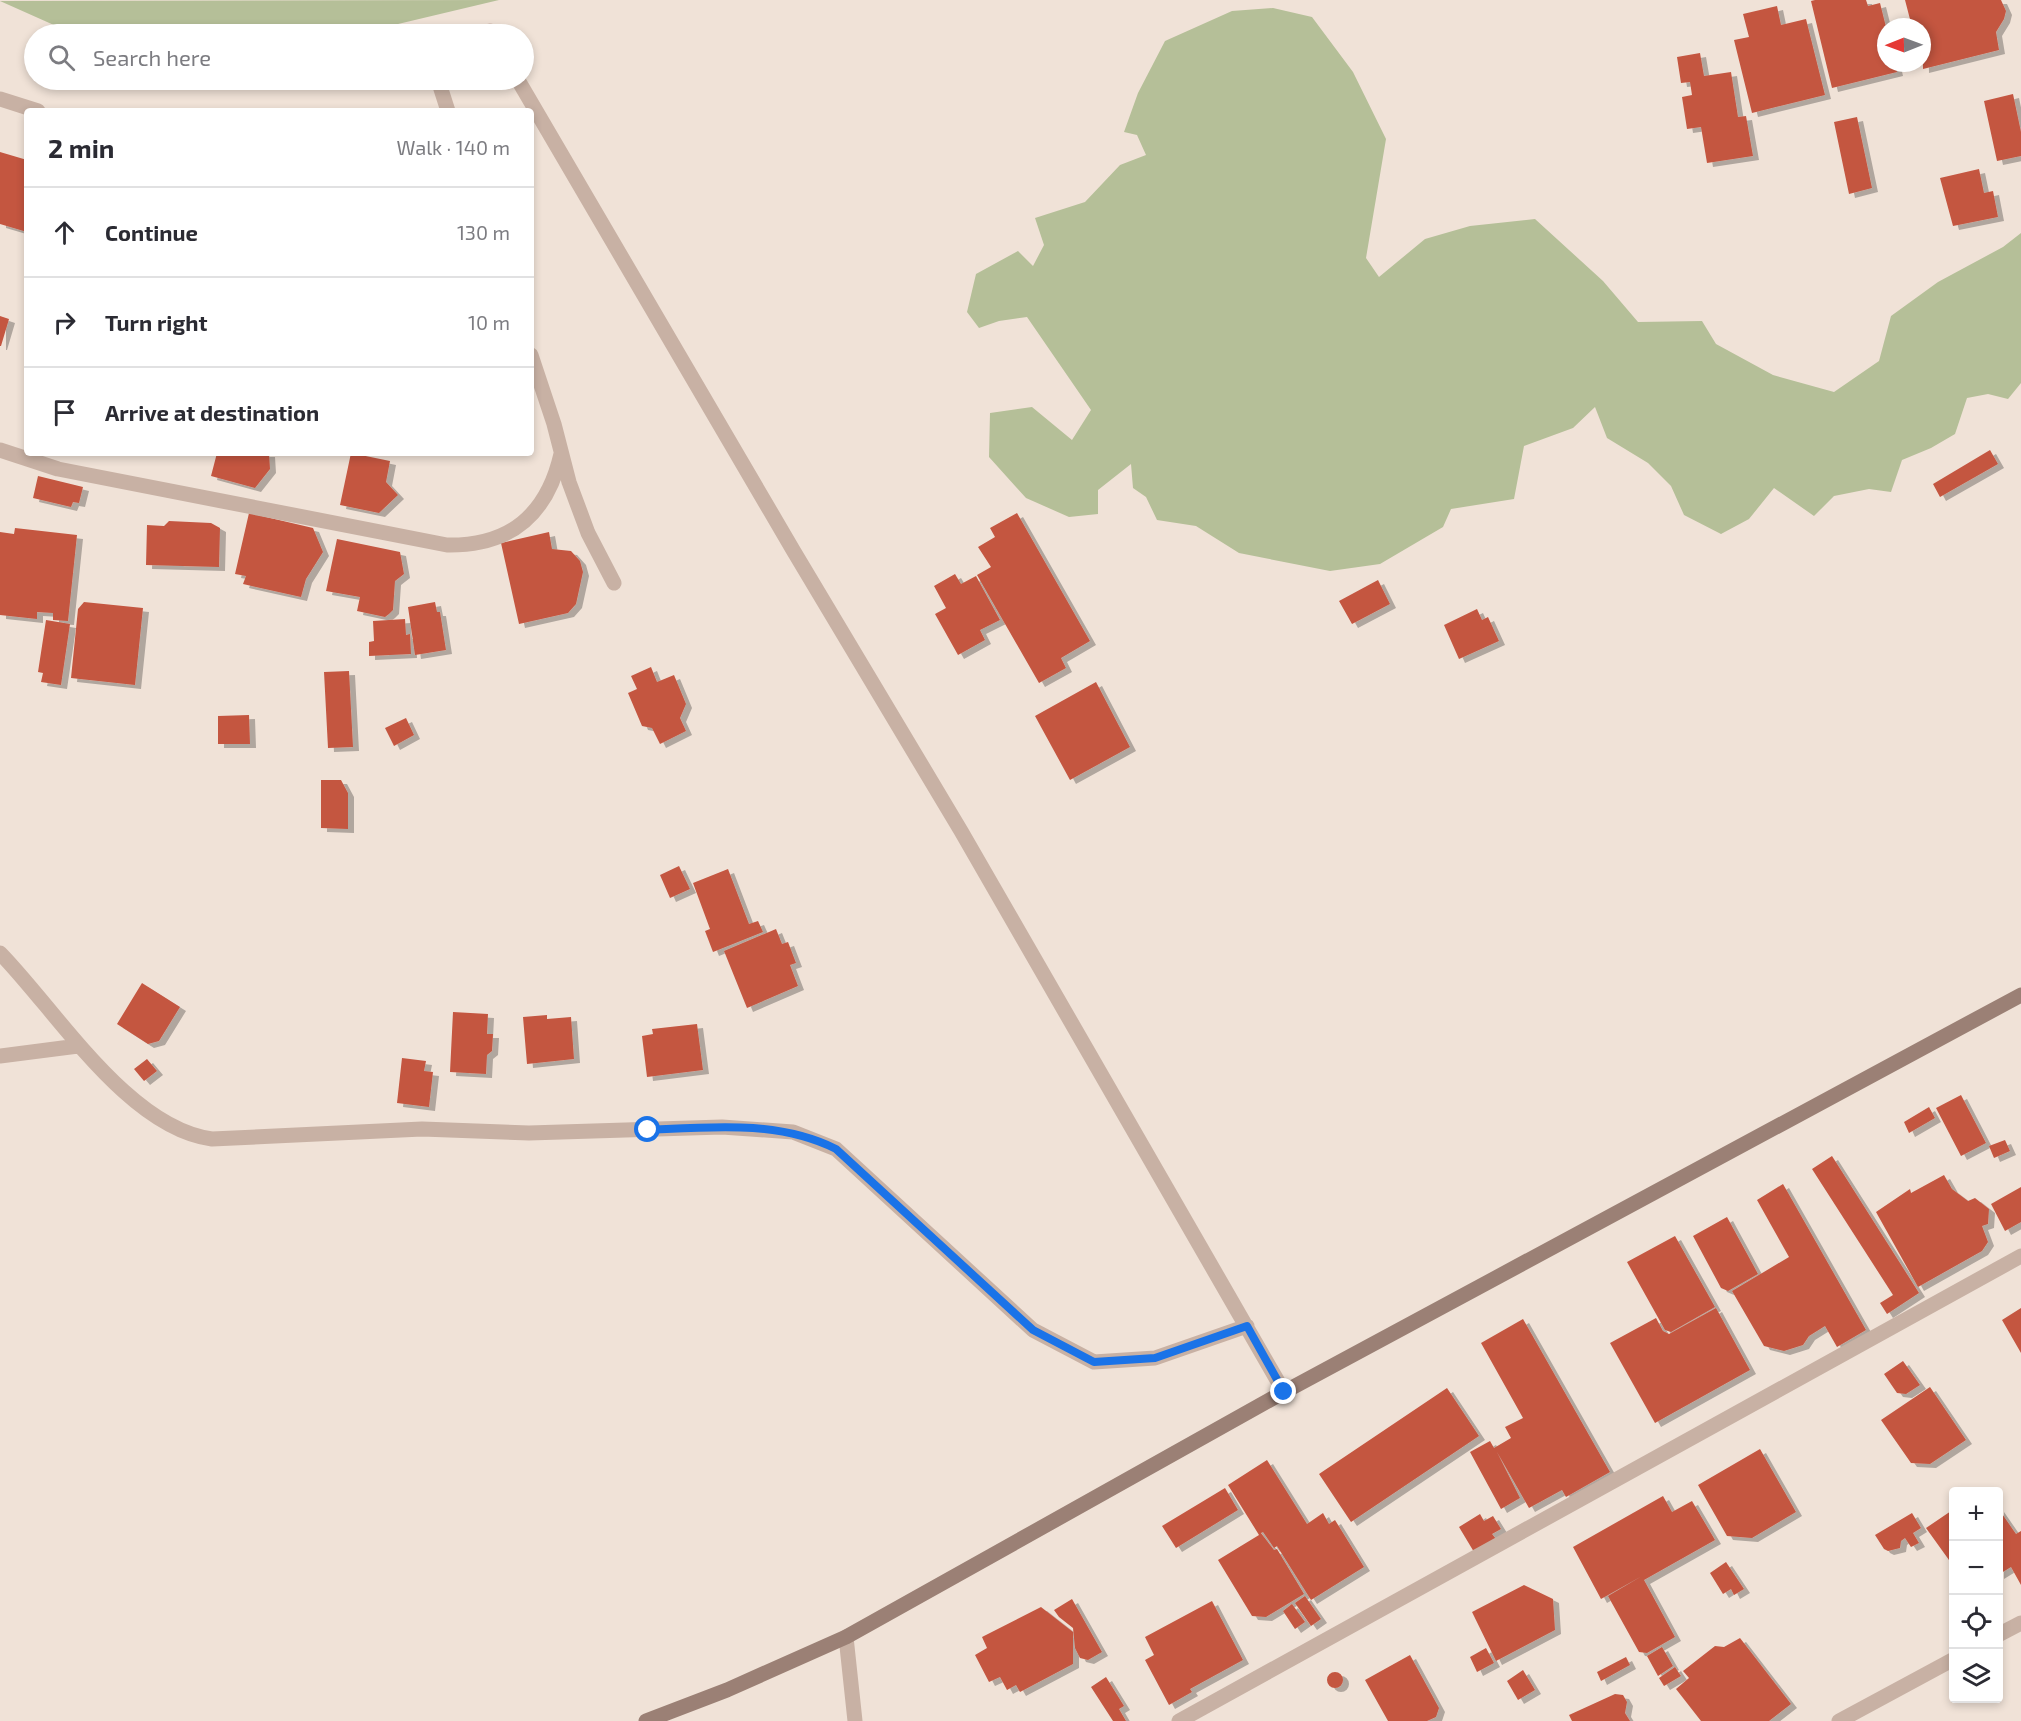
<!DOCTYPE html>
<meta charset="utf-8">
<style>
body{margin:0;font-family:"Exo 2",sans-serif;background:#f7f7f7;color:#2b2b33}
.controls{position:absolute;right:18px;bottom:18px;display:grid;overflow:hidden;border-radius:6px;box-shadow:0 3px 9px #0003}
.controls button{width:54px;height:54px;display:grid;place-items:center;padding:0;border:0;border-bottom:2px solid #e1e1e2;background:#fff;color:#2b2b33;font:30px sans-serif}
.compass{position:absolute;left:1877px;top:18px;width:54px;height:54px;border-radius:50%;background:#fff;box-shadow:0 3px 9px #0003;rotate:269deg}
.stop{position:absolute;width:18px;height:18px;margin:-14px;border:4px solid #1a73e8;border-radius:50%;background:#fff}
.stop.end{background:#1a73e8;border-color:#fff;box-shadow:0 2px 6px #0008}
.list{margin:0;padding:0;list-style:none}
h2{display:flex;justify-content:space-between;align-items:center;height:78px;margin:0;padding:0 24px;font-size:26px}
h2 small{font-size:20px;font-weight:400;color:#7c7c81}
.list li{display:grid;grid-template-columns:39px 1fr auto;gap:18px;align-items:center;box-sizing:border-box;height:90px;padding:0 24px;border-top:2px solid #e1e1e2}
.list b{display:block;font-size:22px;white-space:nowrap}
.list em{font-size:20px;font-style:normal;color:#7c7c81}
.icon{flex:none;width:33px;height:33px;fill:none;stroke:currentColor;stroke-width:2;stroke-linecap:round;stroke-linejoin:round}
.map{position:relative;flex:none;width:2021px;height:1721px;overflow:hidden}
.search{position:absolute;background:#fff;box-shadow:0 3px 9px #0003;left:24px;top:24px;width:510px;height:66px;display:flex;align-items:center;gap:15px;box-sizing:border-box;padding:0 21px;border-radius:33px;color:#7c7c81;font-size:22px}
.panel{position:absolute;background:#fff;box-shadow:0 3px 9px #0003;left:24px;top:108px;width:510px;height:348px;border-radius:6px}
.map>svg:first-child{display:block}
</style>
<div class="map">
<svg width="2021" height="1721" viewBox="0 0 2021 1721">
<defs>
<filter id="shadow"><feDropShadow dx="6" dy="4" stdDeviation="0" flood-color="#0004"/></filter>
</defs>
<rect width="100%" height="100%" fill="#f0e2d7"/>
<path fill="#b5bf98" d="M 499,0 L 356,34 L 74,34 L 0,1 Z
M 1273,8 L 1312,17 L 1353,72 L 1386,139 L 1366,258 L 1379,277 L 1425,239 L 1470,226 L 1535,219 L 1603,281 L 1638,322 L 1702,321 L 1716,344 L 1773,375 L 1834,392 L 1879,361 L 1891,316 L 1938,282 L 2003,247 L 2021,233 L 2021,383 L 2008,399 L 1988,394 L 1967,398 L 1955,434 L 1931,448 L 1902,460 L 1891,492 L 1869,489 L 1834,496 L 1814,516 L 1774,488 L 1749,519 L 1721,534 L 1684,515 L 1671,486 L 1648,463 L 1607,438 L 1595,407 L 1573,428 L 1524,446 L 1514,499 L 1451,509 L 1443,527 L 1380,564 L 1330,571 L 1239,553 L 1196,526 L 1157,520 L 1146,497 L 1133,488 L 1131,464 L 1098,490 L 1098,514 L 1069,517 L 1026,498 L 989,457 L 990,413 L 1032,407 L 1072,440 L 1091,410 L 1027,317 L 999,321 L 979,328 L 967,312 L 976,274 L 1018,251 L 1033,266 L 1044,245 L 1035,218 L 1085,202 L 1120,165 L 1146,155 L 1137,135 L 1124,132 L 1138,93 L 1165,41 L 1232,11 Z"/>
<path fill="#c45641" filter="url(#shadow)" d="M 1815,0 L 1866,0 L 1868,6 L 1880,3 L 1886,27 L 1886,63 L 1895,63 L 1897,72 L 1832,88 L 1811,1 Z
M 1905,0 L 2001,0 L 2006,11 L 2004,19 L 1996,32 L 1999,50 L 1923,69 L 1922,27 L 1912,27 Z
M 1777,6 L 1781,25 L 1806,19 L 1825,95 L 1752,113 L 1734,40 L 1749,37 L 1743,14 Z
M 1700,53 L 1704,76 L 1731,72 L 1738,117 L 1746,116 L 1753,156 L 1707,163 L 1701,127 L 1687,129 L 1682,97 L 1692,95 L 1690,82 L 1681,83 L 1677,57 Z
M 2013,94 L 2021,132 L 2021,156 L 1997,161 L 1984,101 Z
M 1857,117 L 1872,188 L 1849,194 L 1834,122 Z
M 0,152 L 27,160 L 27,232 L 0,224 Z
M 1979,169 L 1984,193 L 1993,191 L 1998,217 L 1953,226 L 1940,178 Z
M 0,316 L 9,319 L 1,346 L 0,346 Z
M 1990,450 L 1998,464 L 1940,497 L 1933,484 Z
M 217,453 L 269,453 L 270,469 L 255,488 L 211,476 Z
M 351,453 L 390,461 L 386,482 L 398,495 L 379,513 L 340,505 Z
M 38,476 L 83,487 L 79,503 L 73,502 L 71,507 L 33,498 Z
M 249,513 L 313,528 L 323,552 L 306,579 L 301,597 L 243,584 L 246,576 L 235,574 Z
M 1017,513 L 1090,641 L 1061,658 L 1066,668 L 1039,683 L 977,575 L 991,567 L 978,547 L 995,537 L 990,528 Z
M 169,521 L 211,523 L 220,528 L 219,567 L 146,565 L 147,525 L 164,526 Z
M 15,528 L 77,535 L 68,621 L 53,620 L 53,613 L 37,612 L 37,619 L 0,615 L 0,532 L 14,534 Z
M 549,532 L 552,549 L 571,551 L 580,561 L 583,572 L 576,604 L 568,613 L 519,624 L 501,543 Z
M 337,539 L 400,552 L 404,574 L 395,581 L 393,610 L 389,614 L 385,617 L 357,611 L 360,597 L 326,591 Z
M 955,574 L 961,584 L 976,576 L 1000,620 L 980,630 L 985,640 L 958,655 L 935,614 L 946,608 L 934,586 Z
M 1378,580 L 1390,604 L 1352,624 L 1339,601 Z
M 84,602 L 143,608 L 135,685 L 71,678 L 78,609 Z
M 435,602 L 437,612 L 440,612 L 446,650 L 415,655 L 408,607 Z
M 1477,609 L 1482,620 L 1488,617 L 1499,641 L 1459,659 L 1444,625 Z
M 405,619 L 406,635 L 410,634 L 411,654 L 369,656 L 369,642 L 374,641 L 373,621 Z
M 46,620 L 70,624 L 61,685 L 41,682 L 43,673 L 38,672 Z
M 651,667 L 657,682 L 674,675 L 686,704 L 680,718 L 686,731 L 660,744 L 652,728 L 642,726 L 628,693 L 637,689 L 631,676 Z
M 349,671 L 353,747 L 328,748 L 324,672 Z
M 1096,682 L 1130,747 L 1070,780 L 1035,716 Z
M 249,715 L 250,744 L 218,744 L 218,716 Z
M 406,718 L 414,735 L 394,746 L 385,728 Z
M 321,780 L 341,780 L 348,793 L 348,829 L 321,828 Z
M 679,866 L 690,889 L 670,898 L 660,875 Z
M 728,869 L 749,924 L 758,921 L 763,932 L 713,952 L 705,931 L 710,929 L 693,883 Z
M 776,929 L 782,944 L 788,942 L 796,963 L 790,965 L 798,986 L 747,1008 L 724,951 Z
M 142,983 L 180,1007 L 159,1041 L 148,1044 L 117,1024 Z
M 453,1012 L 488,1014 L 487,1034 L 493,1034 L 492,1051 L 487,1055 L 486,1074 L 450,1072 Z
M 547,1015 L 547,1019 L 571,1017 L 574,1059 L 527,1064 L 523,1017 Z
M 697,1024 L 703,1070 L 647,1077 L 642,1036 L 653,1034 L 652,1029 Z
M 402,1058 L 426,1061 L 424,1071 L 433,1072 L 429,1107 L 397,1103 Z
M 147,1059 L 157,1071 L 144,1081 L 134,1069 Z
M 1961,1095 L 1986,1143 L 1961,1156 L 1936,1108 Z
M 1929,1107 L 1935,1118 L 1909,1133 L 1904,1122 Z
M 2005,1140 L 2010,1151 L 1994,1158 L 1989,1146 Z
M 1832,1156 L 1919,1293 L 1887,1314 L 1880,1303 L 1893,1295 L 1812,1169 Z
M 1944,1175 L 1952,1189 L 1968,1201 L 1975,1198 L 1989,1209 L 1988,1224 L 1982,1226 L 1988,1242 L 1982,1251 L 1918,1287 L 1876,1212 L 1910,1189 L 1911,1193 Z
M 1783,1184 L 1866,1330 L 1837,1347 L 1825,1326 L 1809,1336 L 1803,1345 L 1784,1351 L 1764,1346 L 1732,1291 L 1789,1257 L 1757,1200 Z
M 2021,1187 L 2021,1222 L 2005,1231 L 1991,1204 Z
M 1727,1217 L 1758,1274 L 1728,1291 L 1721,1288 L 1693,1236 Z
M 1675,1236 L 1715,1307 L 1671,1332 L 1665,1330 L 1627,1262 Z
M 1716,1308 L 1750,1370 L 1655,1423 L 1610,1343 L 1656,1318 L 1663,1331 L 1669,1334 Z
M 2021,1308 L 2021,1353 L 2002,1320 Z
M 1523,1319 L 1610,1472 L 1566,1497 L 1562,1490 L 1529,1508 L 1497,1452 L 1520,1498 L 1501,1509 L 1470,1452 L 1490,1441 L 1494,1448 L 1511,1438 L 1505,1427 L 1523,1418 L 1481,1343 Z
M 1903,1361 L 1920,1385 L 1906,1394 L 1897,1393 L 1884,1374 Z
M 1930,1387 L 1966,1440 L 1930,1464 L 1911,1463 L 1881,1420 Z
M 1447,1388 L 1479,1436 L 1351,1522 L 1319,1474 Z
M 1760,1449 L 1796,1512 L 1752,1538 L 1727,1536 L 1698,1485 Z
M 1267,1460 L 1307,1524 L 1323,1513 L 1329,1524 L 1335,1520 L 1364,1567 L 1311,1600 L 1277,1546 L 1274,1548 L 1263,1532 L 1261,1533 L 1274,1550 L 1277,1549 L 1304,1594 L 1266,1617 L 1252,1616 L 1218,1560 L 1259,1535 L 1228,1485 Z
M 1225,1488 L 1238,1510 L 1176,1548 L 1162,1526 Z
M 1663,1496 L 1672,1512 L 1692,1501 L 1715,1540 L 1644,1580 L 1675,1637 L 1647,1653 L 1639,1652 L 1608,1596 L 1642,1576 L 1601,1599 L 1573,1547 Z
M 1998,1508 L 2016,1534 L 2021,1531 L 2021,1585 L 2011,1567 L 1998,1575 Z
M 1954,1509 L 1954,1567 L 1926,1528 Z
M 1912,1513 L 1921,1528 L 1913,1533 L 1919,1543 L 1911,1547 L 1905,1538 L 1901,1541 L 1900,1548 L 1888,1551 L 1884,1549 L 1875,1535 Z
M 1480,1514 L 1484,1521 L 1493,1516 L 1501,1529 L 1492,1534 L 1496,1539 L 1474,1552 L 1459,1527 Z
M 1726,1562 L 1744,1589 L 1734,1595 L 1731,1589 L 1723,1594 L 1710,1573 Z
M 1524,1585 L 1553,1599 L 1555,1630 L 1496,1661 L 1472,1612 Z
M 1305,1596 L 1321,1619 L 1311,1626 L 1295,1603 Z
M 1072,1599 L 1102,1652 L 1088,1660 L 1080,1658 L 1075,1648 L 1073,1628 L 1059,1617 L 1054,1610 Z
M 1212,1601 L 1243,1660 L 1190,1689 L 1192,1692 L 1169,1705 L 1145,1660 L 1154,1655 L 1145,1637 Z
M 1292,1604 L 1305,1622 L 1295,1629 L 1283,1611 Z
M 1041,1607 L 1073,1632 L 1073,1664 L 1020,1692 L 1016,1685 L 1007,1690 L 1000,1677 L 989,1682 L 975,1655 L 987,1648 L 982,1637 Z
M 1740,1638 L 1791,1704 L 1769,1721 L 1701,1721 L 1676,1689 L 1689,1678 L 1683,1671 L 1715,1646 L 1724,1647 Z
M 1662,1647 L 1673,1666 L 1658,1676 L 1647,1656 Z
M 1486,1648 L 1494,1663 L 1477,1672 L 1470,1657 Z
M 1410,1655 L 1439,1708 L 1436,1717 L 1427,1721 L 1388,1721 L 1365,1680 Z
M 1626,1657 L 1630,1665 L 1601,1681 L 1597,1672 Z
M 1675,1667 L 1681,1676 L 1664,1686 L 1659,1678 Z
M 1523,1670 L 1535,1690 L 1518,1700 L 1507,1681 Z
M1327 1680a8 8 0 1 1 16 0a8 8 0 1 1-16 0Z
M 1106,1677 L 1124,1706 L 1119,1709 L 1126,1721 L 1113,1721 L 1091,1687 Z
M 1615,1694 L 1623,1695 L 1627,1702 L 1625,1713 L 1630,1721 L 1572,1721 L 1569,1715 Z"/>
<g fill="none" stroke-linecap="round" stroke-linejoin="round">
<path stroke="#c8b1a4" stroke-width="15" d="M 483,34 L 490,31 L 492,34
M 438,80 L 448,111
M 518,80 L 793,550 L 961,831 L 1284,1392
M 0,99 L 38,111
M 531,355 L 554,424 L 569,482 L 588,533 L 614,583
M 0,450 L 58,469 L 447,545 C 510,546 547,515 561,454
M 0,953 C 56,1010 128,1128 212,1139 L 422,1129 L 529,1133 L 722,1127 L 793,1132 L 836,1149 L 1033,1330 L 1094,1362 L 1155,1358 L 1247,1326
M 0,1056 L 78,1046
M 1998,1635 L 2021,1623
M 846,1637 L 855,1721
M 1179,1721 L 2021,1256
M 1839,1721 L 1954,1659"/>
<path stroke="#9b8075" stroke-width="15" d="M 646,1721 L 727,1690 L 846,1637 L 1284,1392 L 2021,995"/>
</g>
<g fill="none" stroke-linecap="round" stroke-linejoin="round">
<path stroke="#1a73e8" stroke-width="8" d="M 648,1130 C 711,1127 778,1120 836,1149 L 1033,1330 L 1094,1362 L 1155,1358 L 1247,1326 L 1284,1392"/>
</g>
</svg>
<div class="controls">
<button>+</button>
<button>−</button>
<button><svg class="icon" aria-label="locate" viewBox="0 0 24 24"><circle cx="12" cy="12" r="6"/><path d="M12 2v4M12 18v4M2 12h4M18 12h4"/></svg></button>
<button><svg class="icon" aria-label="layers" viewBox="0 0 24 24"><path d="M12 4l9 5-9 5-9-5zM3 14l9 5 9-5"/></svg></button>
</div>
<svg class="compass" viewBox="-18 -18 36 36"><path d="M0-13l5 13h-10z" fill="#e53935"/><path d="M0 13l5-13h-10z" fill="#7c7c81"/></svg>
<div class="stop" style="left:648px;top:1130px"></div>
<div class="stop end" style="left:1284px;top:1392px"></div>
<div class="search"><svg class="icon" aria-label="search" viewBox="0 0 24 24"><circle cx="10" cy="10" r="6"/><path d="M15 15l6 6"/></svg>Search here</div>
<section class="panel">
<h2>2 min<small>Walk · 140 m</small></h2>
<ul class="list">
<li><svg class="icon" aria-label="ahead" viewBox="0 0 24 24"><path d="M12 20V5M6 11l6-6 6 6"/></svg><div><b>Continue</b></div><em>130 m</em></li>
<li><svg class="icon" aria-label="right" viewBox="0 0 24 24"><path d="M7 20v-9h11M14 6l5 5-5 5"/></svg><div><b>Turn right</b></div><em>10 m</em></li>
<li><svg class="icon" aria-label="arrive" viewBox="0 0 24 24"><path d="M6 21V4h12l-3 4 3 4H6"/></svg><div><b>Arrive at destination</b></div></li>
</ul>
</section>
</div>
